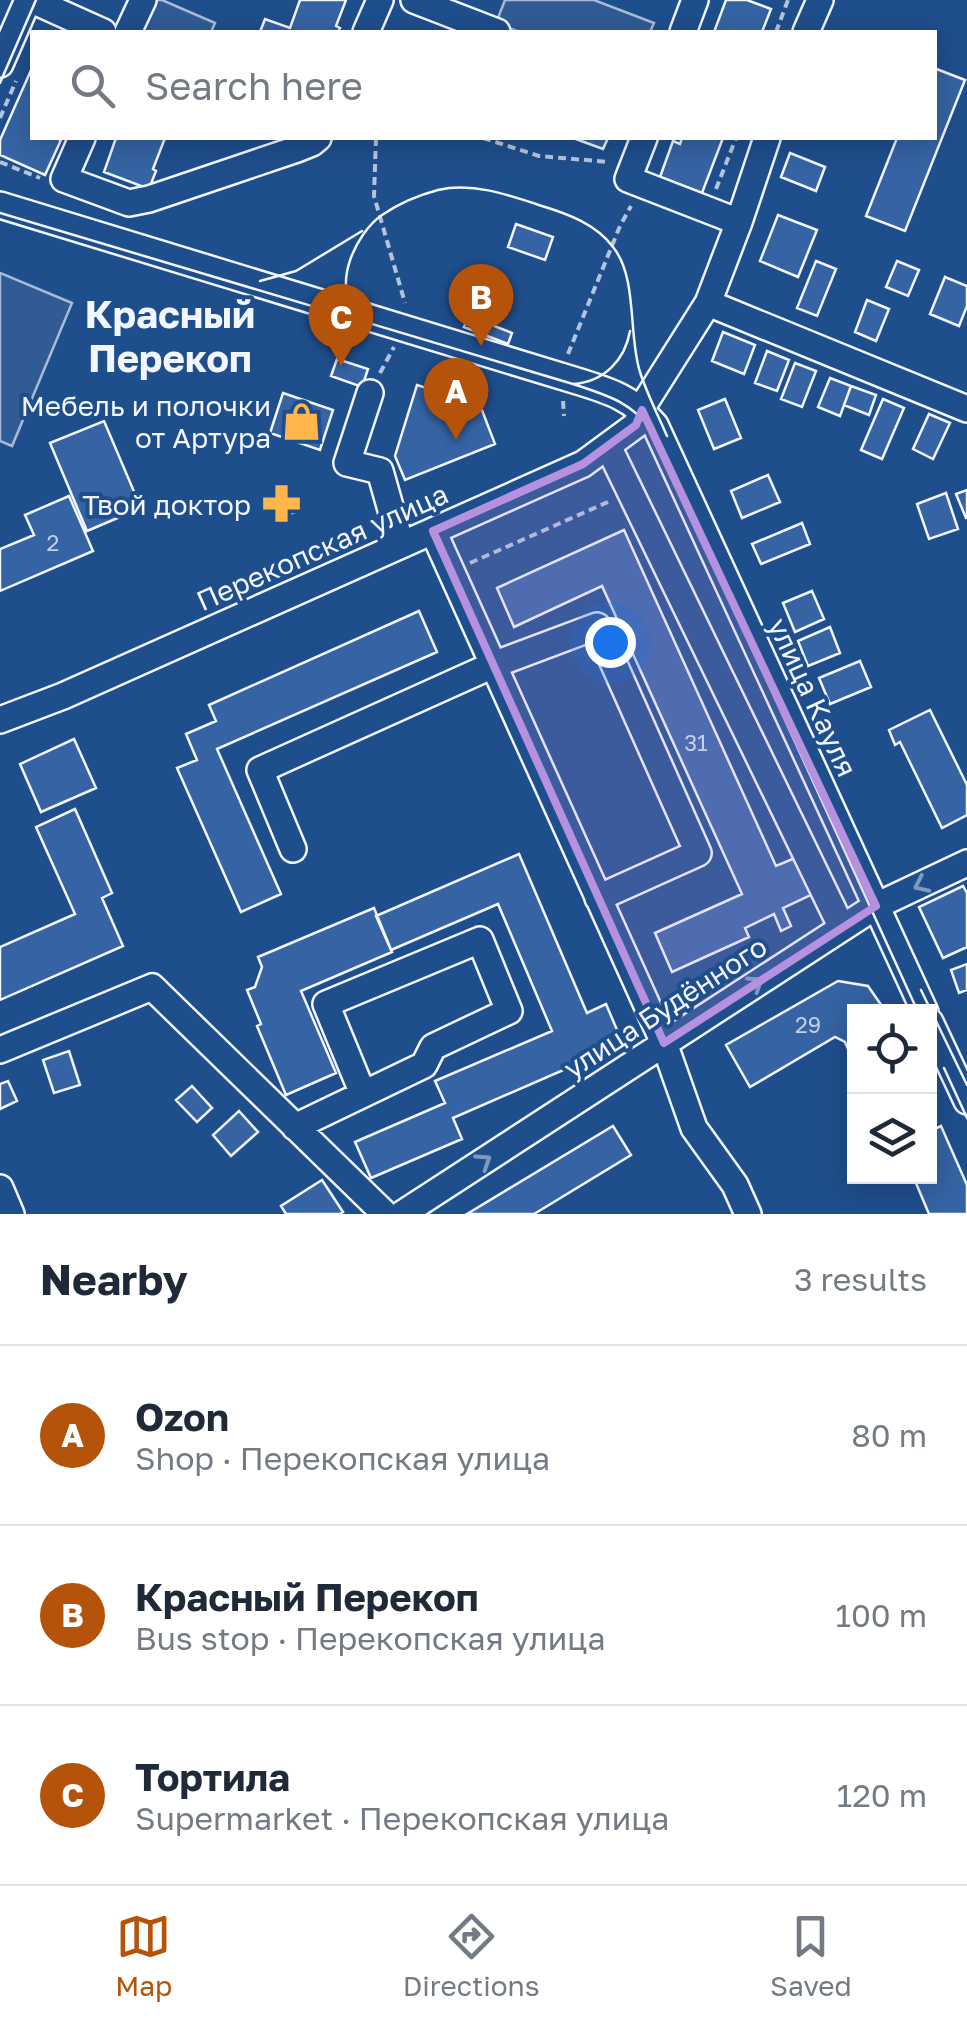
<!DOCTYPE html>
<meta charset="utf-8">
<style>
body{margin:0;font-family:"Golos Text",sans-serif;background:#f2f2f3;color:#1f2937}
.controls{position:absolute;right:30px;bottom:30px;display:grid;overflow:hidden;border-radius:0px;box-shadow:0 5px 25px #0003}
.controls button{width:90px;height:90px;display:grid;place-items:center;padding:0;border:0;border-bottom:2px solid #e0e1e3;background:#fff;color:#1f2937;font:50px sans-serif}
.you{position:absolute;left:610px;top:642px;width:35px;height:35px;margin:-25px;border:8px solid #fff;border-radius:50%;background:#1a73e8;box-shadow:0 0 0 15px #1a73e833}
.badge{display:grid;place-items:center;width:65px;height:65px;border-radius:50%;background:#b45309;color:#fff;font-size:32px;font-weight:700}
.pin{position:absolute;translate:-50% -82px;filter:drop-shadow(0 2px 5px #0008)}
.pin::after{content:'';position:absolute;top:52px;width:35px;height:30px;background:inherit;clip-path:polygon(0 0,100% 0,50% 100%)}
.list{margin:0;padding:0;list-style:none}
h2{display:flex;justify-content:space-between;align-items:center;height:130px;margin:0;padding:0 40px;font-size:42px}
h2 small{font-size:32px;font-weight:400;color:#747a83}
.list li{display:grid;grid-template-columns:65px 1fr auto;gap:30px;align-items:center;box-sizing:border-box;height:180px;padding:0 40px;border-top:2px solid #e0e1e3}
.list b{display:block;font-size:38px;white-space:nowrap}
.list p{margin:0;font-size:32px;white-space:nowrap;color:#747a83}
.list em{font-size:32px;font-style:normal;color:#747a83}
.icon{flex:none;width:55px;height:55px;fill:none;stroke:currentColor;stroke-width:2;stroke-linecap:round;stroke-linejoin:round}
.map{position:relative;flex:none;width:967px;height:1214px;overflow:hidden}
.search{position:absolute;background:#fff;box-shadow:0 5px 25px #0003;left:30px;right:30px;top:30px;height:110px;display:flex;align-items:center;gap:25px;box-sizing:border-box;padding:0 35px;border-radius:0px;color:#747a83;font-size:38px}
.sheet{height:670px;background:#fff}
nav{display:flex;justify-content:space-around;align-items:center;box-sizing:border-box;height:140px;border-top:2px solid #e0e1e3;background:#fff;font-size:28px;color:#747a83}
nav a{display:grid;justify-items:center;gap:5px}
nav .on{color:#b45309}
.map>svg:first-child{display:block}
</style>
<div class="map">
<svg width="967" height="1214" viewBox="0 0 967 1214">
<rect width="100%" height="100%" fill="#1f4e8c"/>
<path fill="#305b95" stroke="#a8bbd7" stroke-width="2.5" d="M 157,0 L 162,0 L 215,23 L 211,32 L 143,32 Z
M 505,0 L 594,0 L 654,23 L 650,32 L 520,32 L 496,23 Z
M 0,273 L 72,303 L 12,446 L 0,441 Z"/>
<path fill="#3563a3" stroke="#f2f6ff" stroke-width="2.5" d="M 300,0 L 346,0 L 336,26 L 340,28 L 338,32 L 260,32 L 265,19 L 290,28 Z
M 726,0 L 747,0 L 771,9 L 762,32 L 714,32 Z
M 32,68 L 32,138 L 56,138 L 61,140 L 45,175 L 0,155 L 0,140 Z
M 934,68 L 965,80 L 905,231 L 866,216 L 897,138 L 934,138 Z
M 115,138 L 165,138 L 153,169 L 156,171 L 149,189 L 104,172 L 116,138 Z
M 573,138 L 608,138 L 603,149 Z
M 682,138 L 723,138 L 702,193 L 660,177 L 673,141 L 680,144 Z
M 790,153 L 825,167 L 816,191 L 781,177 Z
M 778,215 L 817,230 L 798,277 L 760,261 Z
M 516,224 L 553,237 L 545,260 L 508,247 Z
M 816,261 L 836,269 L 817,316 L 797,308 Z
M 897,261 L 919,270 L 908,296 L 886,287 Z
M 945,277 L 967,286 L 967,306 L 959,326 L 930,314 Z
M 867,300 L 889,309 L 876,341 L 855,332 Z
M 469,316 L 512,333 L 508,344 L 464,327 Z
M 723,332 L 755,345 L 744,374 L 712,361 Z
M 767,351 L 789,360 L 777,391 L 755,383 Z
M 337,359 L 368,369 L 362,387 L 331,376 Z
M 795,363 L 816,371 L 802,407 L 781,399 Z
M 830,378 L 851,386 L 840,416 L 818,407 Z
M 417,385 L 480,405 L 495,444 L 405,480 L 395,456 Z
M 851,386 L 876,395 L 869,415 L 844,405 Z
M 283,393 L 333,410 L 320,450 L 270,433 Z
M 725,399 L 741,438 L 714,449 L 698,410 Z
M 883,399 L 904,408 L 882,459 L 861,450 Z
M 929,414 L 950,423 L 933,459 L 913,449 Z
M 104,421 L 141,508 L 87,531 L 50,443 Z
M 768,475 L 780,502 L 742,518 L 731,491 Z
M 967,490 L 967,518 L 966,518 L 956,494 Z
M 288,492 L 295,512 L 279,518 L 271,498 Z
M 946,493 L 958,529 L 929,539 L 917,504 Z
M 69,496 L 93,551 L 0,591 L 0,549 L 34,535 L 25,515 Z
M 802,523 L 810,544 L 761,564 L 752,544 Z
M 624,530 L 776,866 L 795,858 L 811,895 L 783,908 L 791,926 L 781,931 L 774,914 L 745,928 L 749,937 L 672,972 L 655,933 L 742,894 L 602,586 L 514,627 L 497,588 Z
M 812,591 L 824,619 L 795,632 L 783,603 Z
M 419,611 L 437,652 L 217,749 L 281,894 L 241,912 L 177,768 L 197,760 L 186,734 L 216,721 L 209,705 Z
M 830,627 L 840,653 L 808,666 L 798,641 Z
M 860,661 L 871,687 L 830,704 L 819,678 Z
M 930,710 L 967,785 L 967,815 L 942,828 L 900,742 L 895,745 L 889,730 Z
M 74,739 L 96,788 L 41,812 L 20,764 Z
M 75,809 L 112,893 L 102,898 L 123,946 L 0,1000 L 0,947 L 75,914 L 36,827 Z
M 519,854 L 587,1013 L 606,1004 L 623,1044 L 453,1118 L 462,1139 L 371,1178 L 355,1142 L 445,1103 L 435,1081 L 552,1031 L 498,904 L 391,950 L 376,916 Z
M 963,886 L 967,893 L 967,947 L 943,958 L 919,907 Z
M 374,908 L 392,952 L 301,991 L 336,1073 L 286,1095 L 257,1026 L 261,1024 L 247,990 L 255,987 L 262,967 L 258,957 Z
M 967,964 L 967,990 L 959,993 L 951,970 Z
M 838,981 L 868,986 L 886,1012 L 854,1012 L 854,1063 L 845,1042 L 835,1037 L 750,1087 L 726,1045 Z
M 69,1051 L 80,1085 L 54,1093 L 43,1060 Z
M 8,1081 L 17,1101 L 0,1109 L 0,1084 Z
M 192,1086 L 212,1108 L 197,1122 L 176,1100 Z
M 239,1111 L 258,1132 L 231,1156 L 213,1135 Z
M 613,1126 L 631,1155 L 534,1214 L 467,1214 Z
M 941,1126 L 967,1185 L 967,1214 L 929,1214 L 913,1176 L 930,1176 L 930,1131 Z
M 322,1180 L 343,1212 L 340,1214 L 286,1214 L 281,1206 Z"/>
<g fill="none" stroke-linecap="round" stroke-linejoin="round">
<defs>
<path id="minor" d="M 32,0 L 103,32
M 414,0 L 497,32
M 128,32 L 143,0
M 366,32 L 380,0
M 683,32 L 695,0
M 806,32 L 820,0
M 0,64 L 28,0
M 82,138 L 64,179 L 129,203 L 149,199 L 297,149 L 312,143 L 318,138
M 644,138 L 628,179 L 739,222
M 0,205 L 577,381 C 610,391 632,398 655,425 L 925,1012
M 708,303 L 967,409
M 370,393 L 347,463 L 380,471 L 401,545
M 608,446 L 842,928
M 433,531 L 664,1043 L 694,1128 L 735,1185 L 748,1214
M 0,720 L 63,696 L 583,464 L 636,425 L 646,401 L 708,303 L 739,222 L 767,138
M 293,849 L 260,770 L 493,665 L 597,626 L 698,853 L 598,898
M 930,1022 L 967,1101
M 0,1050 L 152,987 L 385,1214
M 295,1127 L 424,1065 L 433,1047 L 509,1011 L 480,940 L 326,1004 L 363,1094
M 0,1188 L 11,1214
M 402,1214 L 876,906 L 967,863"/>
</defs>
<use href="#minor" stroke="#f2f6ff" stroke-width="30"/>
<path stroke="#b3c4dc" stroke-width="4" stroke-dasharray="8 5" stroke-linecap="butt" d="M 776,32 L 788,0
M 0,118 L 16,81
M 376,138 L 374,196 L 405,303
M 483,138 L 539,156 L 609,162
M 0,162 L 40,178
M 716,189 L 736,138
M 568,354 L 620,226 L 631,206
M 380,373 L 394,347
M 563,401 L 564,416
M 470,563 L 608,502"/>
<use href="#minor" stroke="#1f4e8c" stroke-width="25"/>
<path stroke="#f2f6ff" stroke-width="2.5" d="M 0,83 L 36,0
M 0,213 L 573,384 C 609,396 629,401 654,432 L 918,1012
M 260,281 L 296,271 L 362,231
M 371,323 C 367,320 362,318 358,314 C 330,287 356,233 382,215 C 398,204 419,195 438,190 C 473,182 509,195 542,206 C 568,214 596,224 613,247 C 638,278 628,335 640,372 C 647,394 658,415 667,436
M 573,384 C 604,382 625,360 630,331
M 921,990 L 967,1085
M 944,1068 L 967,1118"/>
</g>
<defs><path id="oneway-chevron" d="M-2-3.5L2.5 0L-2 3.5" fill="none" stroke-width="1.6" stroke-linecap="round" stroke-linejoin="round" transform="scale(2.5)"/></defs>
<g stroke="#7e9ac0">
<use href="#oneway-chevron" transform="translate(921 885) rotate(155)"/>
<use href="#oneway-chevron" transform="translate(756 983) rotate(-33)"/>
<use href="#oneway-chevron" transform="translate(484 1161) rotate(-33)"/>
</g>
<path fill="#b691df" fill-opacity="0.2" stroke="#b691df" stroke-width="8" stroke-linejoin="round" d="M 642,410 L 876,906 L 664,1043 L 433,531 L 583,464 L 636,425 Z"/>
<defs>
<symbol id="shop-bare" viewBox="-9 -9 18 18"><path d="M-5-2.5h2.3a2.7 3.5 0 0 1 5.4 0H5L5.5 6h-11ZM-1.5-2.5h3a1.5 2.3 0 0 0-3 0Z" fill="#ffb74d" stroke="#1f4e8c" stroke-width="2.5" paint-order="stroke"/></symbol>
<symbol id="pharmacy-bare" viewBox="-9 -9 18 18"><path d="M-2-6h4v4h4v4h-4v4h-4v-4h-4v-4h4Z" fill="#ffb74d" stroke="#1f4e8c" stroke-width="2.5" paint-order="stroke"/></symbol>
</defs>
<g fill-rule="evenodd">
<use href="#shop-bare" x="274" y="394" width="55" height="55"/>
<use href="#pharmacy-bare" x="254" y="476" width="55" height="55"/>
</g>
<g text-anchor="middle" dominant-baseline="central" stroke-width="8" stroke-linejoin="round" paint-order="stroke">
<g font-size="22" fill="#c3d1e8">
<text x="53" y="542">2</text>
<text x="696" y="742">31</text>
<text x="808" y="1024">29</text>
</g>
<g font-size="28" fill="#f2f6ff" stroke="#1f4e8c" text-anchor="end">
<text x="271" y="405">Мебель и полочки<tspan x="271" dy="32">от Артура</tspan></text>
<text x="251" y="504">Твой доктор</text>
</g>
<g font-size="28" fill="#f2f6ff" stroke="#1f4e8c">
<text transform="translate(322 547) rotate(-24)">Перекопская улица</text>
<text transform="translate(813 697) rotate(65)">улица Кауля</text>
<text transform="translate(665 1007) rotate(-33)">улица Будённого</text>
</g>
<g font-size="38" font-weight="bold" fill="#f2f6ff" stroke="#1f4e8c">
<text x="170" y="313">Красный<tspan x="170" dy="44">Перекоп</tspan></text>
</g>
</g>
</svg>
<div class="controls">
<button><svg class="icon" aria-label="locate" viewBox="0 0 24 24"><circle cx="12" cy="12" r="6"/><path d="M12 2v4M12 18v4M2 12h4M18 12h4"/></svg></button>
<button><svg class="icon" aria-label="layers" viewBox="0 0 24 24"><path d="M12 4l9 5-9 5-9-5zM3 14l9 5 9-5"/></svg></button>
</div>
<div class="you"></div>
<div class="pin badge" style="left:456px;top:440px">A</div>
<div class="pin badge" style="left:481px;top:346px">B</div>
<div class="pin badge" style="left:341px;top:366px">C</div>
<div class="search"><svg class="icon" aria-label="search" viewBox="0 0 24 24"><circle cx="10" cy="10" r="6"/><path d="M15 15l6 6"/></svg>Search here</div>
</div>
<section class="sheet">
<h2>Nearby<small>3 results</small></h2>
<ul class="list">
<li><span class="badge">A</span><div><b>Ozon</b><p>Shop · Перекопская улица</p></div><em>80 m</em></li>
<li><span class="badge">B</span><div><b>Красный Перекоп</b><p>Bus stop · Перекопская улица</p></div><em>100 m</em></li>
<li><span class="badge">C</span><div><b>Тортила</b><p>Supermarket · Перекопская улица</p></div><em>120 m</em></li>
</ul>
</section>
<nav>
<a class="on"><svg class="icon" aria-label="map" viewBox="0 0 24 24"><path d="M3 6l6-2 6 2 6-2v14l-6 2-6-2-6 2zM9 4v14M15 6v14"/></svg>Map</a>
<a><svg class="icon" aria-label="directions" viewBox="0 0 24 24"><path d="M12 3l9 9-9 9-9-9zM9 14v-3h6M13 9l2 2-2 2"/></svg>Directions</a>
<a><svg class="icon" aria-label="saved" viewBox="0 0 24 24"><path d="M7 4h10v16l-5-4-5 4z"/></svg>Saved</a>
</nav>
